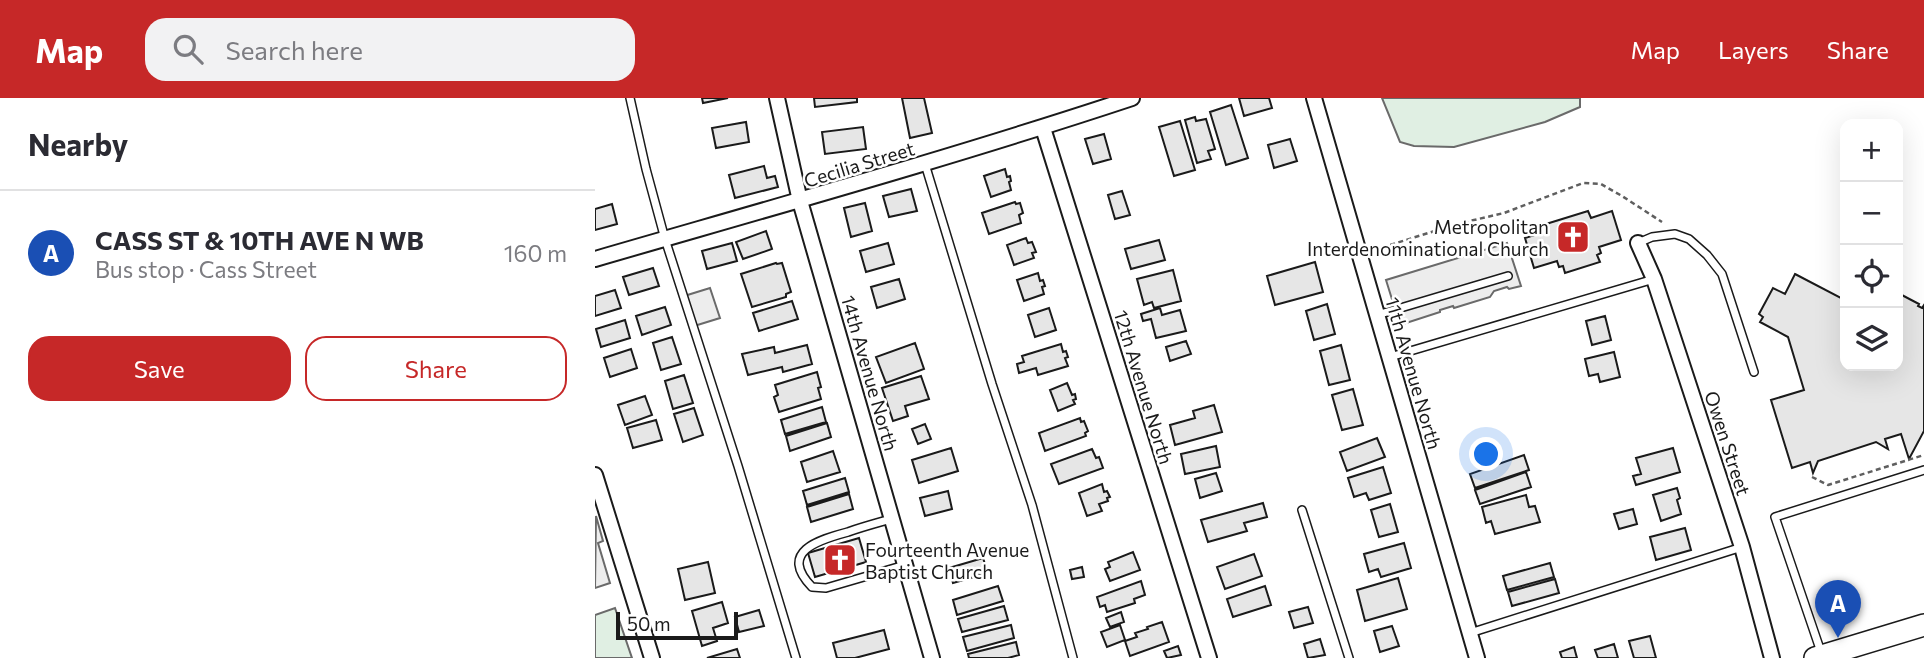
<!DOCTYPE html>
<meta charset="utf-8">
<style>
body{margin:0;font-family:Commissioner,sans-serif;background:#f2f2f3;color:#2b2b33}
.controls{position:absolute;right:21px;top:21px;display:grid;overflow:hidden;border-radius:14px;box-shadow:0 7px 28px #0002}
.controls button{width:63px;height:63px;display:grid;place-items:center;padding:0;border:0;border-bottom:2px solid #e1e1e2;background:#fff;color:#2b2b33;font:35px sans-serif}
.scale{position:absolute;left:21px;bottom:18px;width:122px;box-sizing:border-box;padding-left:7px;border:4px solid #1a1a1a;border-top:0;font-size:19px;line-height:24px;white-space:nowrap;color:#1a1a1a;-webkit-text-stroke:5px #fff;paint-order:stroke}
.you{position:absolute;left:892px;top:357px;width:24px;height:24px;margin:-18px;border:5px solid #fff;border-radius:50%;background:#1a73e8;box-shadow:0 0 0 10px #1a73e833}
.badge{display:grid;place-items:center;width:46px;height:46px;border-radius:50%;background:#c62828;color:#fff;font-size:23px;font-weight:700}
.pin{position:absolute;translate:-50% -58px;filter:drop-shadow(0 2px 4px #0008)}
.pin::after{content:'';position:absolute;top:37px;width:24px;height:21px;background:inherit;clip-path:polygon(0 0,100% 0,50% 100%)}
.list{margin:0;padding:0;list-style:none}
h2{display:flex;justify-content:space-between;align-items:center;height:91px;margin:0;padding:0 28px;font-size:30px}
h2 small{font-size:23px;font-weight:400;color:#7c7c81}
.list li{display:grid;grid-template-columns:46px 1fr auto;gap:21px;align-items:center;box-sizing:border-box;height:126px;padding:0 28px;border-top:2px solid #e1e1e2}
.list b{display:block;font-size:26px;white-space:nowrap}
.list p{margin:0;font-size:23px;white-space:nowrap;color:#7c7c81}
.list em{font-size:23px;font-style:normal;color:#7c7c81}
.actions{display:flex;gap:14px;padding:21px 28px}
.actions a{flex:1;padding:16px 0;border:2px solid #c62828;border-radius:21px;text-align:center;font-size:24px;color:#c62828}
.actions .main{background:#c62828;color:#fff}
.icon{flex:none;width:38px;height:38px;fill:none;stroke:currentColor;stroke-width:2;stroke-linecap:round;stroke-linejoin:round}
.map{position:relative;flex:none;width:1329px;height:560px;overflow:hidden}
header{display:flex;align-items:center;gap:42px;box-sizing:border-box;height:98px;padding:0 35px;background:#c62828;color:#fff}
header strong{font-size:33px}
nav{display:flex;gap:38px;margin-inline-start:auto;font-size:24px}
.search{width:490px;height:63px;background:#f2f2f3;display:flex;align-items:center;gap:18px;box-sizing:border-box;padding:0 24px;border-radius:21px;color:#7c7c81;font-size:26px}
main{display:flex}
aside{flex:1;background:#fff}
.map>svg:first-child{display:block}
</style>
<header>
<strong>Map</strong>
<div class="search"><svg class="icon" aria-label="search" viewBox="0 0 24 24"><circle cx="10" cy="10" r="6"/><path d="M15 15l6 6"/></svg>Search here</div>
<nav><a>Map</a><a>Layers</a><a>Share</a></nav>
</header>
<main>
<aside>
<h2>Nearby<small></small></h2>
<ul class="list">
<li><span class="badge" style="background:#1a4fb4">A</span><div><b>CASS ST &amp; 10TH AVE N WB</b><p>Bus stop · Cass Street</p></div><em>160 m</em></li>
</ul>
<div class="actions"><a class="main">Save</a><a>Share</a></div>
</aside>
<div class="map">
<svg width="1329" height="560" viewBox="0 0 1329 560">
<rect width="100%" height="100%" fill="#fff"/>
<path fill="#e0efe3" stroke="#6a6a6a" stroke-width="2" d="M 787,0 L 985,0 L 985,9 L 950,24 L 859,49 L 819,48 L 805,44 Z
M 20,510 L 37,560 L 0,560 L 0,517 Z"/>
<path fill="#ededed" stroke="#6a6a6a" stroke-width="2" d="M 912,145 L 926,188 L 914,191 L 912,189 L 899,193 L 895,199 L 859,210 L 858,208 L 845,212 L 845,214 L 805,227 L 791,182 Z
M 115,190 L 125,220 L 96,229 L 86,199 Z
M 1,418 L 8,443 L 3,445 L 15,485 L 0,490 Z"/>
<path fill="#e6e6e6" stroke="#1a1a1a" stroke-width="2" d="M 107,0 L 133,0 L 108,5 Z
M 219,0 L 262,0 L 262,4 L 220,9 Z
M 307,0 L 329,0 L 337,35 L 315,40 Z
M 644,0 L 674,0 L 677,10 L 649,18 Z
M 636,7 L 653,60 L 631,67 L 615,14 Z
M 600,19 L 601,23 L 611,21 L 620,51 L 613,53 L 616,61 L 602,65 L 590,22 Z
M 585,23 L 600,72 L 579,78 L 564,29 Z
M 151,24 L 154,44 L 121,50 L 117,30 Z
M 268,29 L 271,51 L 230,56 L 227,34 Z
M 509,36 L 516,61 L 498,66 L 490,41 Z
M 695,41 L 702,63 L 679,70 L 673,47 Z
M 169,68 L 172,80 L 180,78 L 183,89 L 140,100 L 134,77 Z
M 410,71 L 412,79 L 415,78 L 416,83 L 414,84 L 416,92 L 396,99 L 389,78 Z
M 316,91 L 322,113 L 294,119 L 288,98 Z
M 527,93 L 535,117 L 520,121 L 513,97 Z
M 420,104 L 421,106 L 425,105 L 428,115 L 424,117 L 426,125 L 394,136 L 387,115 Z
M 270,105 L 277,133 L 256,139 L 249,110 Z
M 17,106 L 22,126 L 0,132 L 0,111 Z
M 993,113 L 996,120 L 1017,113 L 1026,142 L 1004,149 L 1006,155 L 1002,157 L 1005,164 L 970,175 L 968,168 L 964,169 L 962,163 L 939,170 L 930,140 L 952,133 L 951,126 Z
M 171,133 L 177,151 L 148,161 L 141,144 Z
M 431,140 L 433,145 L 437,144 L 441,154 L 437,155 L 439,160 L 419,167 L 412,147 Z
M 564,142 L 570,162 L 536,171 L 530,151 Z
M 137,145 L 142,163 L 112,171 L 107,153 Z
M 293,145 L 299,166 L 271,174 L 265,153 Z
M 720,164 L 728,194 L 680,207 L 672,178 Z
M 181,165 L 182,166 L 187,165 L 196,194 L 191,196 L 191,199 L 157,209 L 146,176 Z
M 58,170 L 64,188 L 34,197 L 28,179 Z
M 578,172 L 586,203 L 559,210 L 557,204 L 549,207 L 542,181 Z
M 443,175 L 445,183 L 448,182 L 450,188 L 447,189 L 449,196 L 429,203 L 422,182 Z
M 1200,176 L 1250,202 L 1250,268 L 1303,268 L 1303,195 L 1324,206 L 1323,208 L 1327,210 L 1329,207 L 1329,333 L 1314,361 L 1306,336 L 1290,341 L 1293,351 L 1281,344 L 1223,363 L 1218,375 L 1215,364 L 1197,370 L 1176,302 L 1209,292 L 1193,239 L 1165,224 L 1168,219 L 1164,216 L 1178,190 L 1190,196 Z
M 304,181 L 310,201 L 282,210 L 276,189 Z
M 20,192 L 26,210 L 0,218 L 0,198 Z
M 197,203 L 203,221 L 164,233 L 158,215 Z
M 732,206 L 740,236 L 719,242 L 711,213 Z
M 70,209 L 76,227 L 47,237 L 41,218 Z
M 454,210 L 461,232 L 440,239 L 433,217 Z
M 565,210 L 567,217 L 585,212 L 591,233 L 561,240 L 556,221 L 548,223 L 546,216 Z
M 1010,218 L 1016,242 L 997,247 L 991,223 Z
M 30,222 L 35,240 L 6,249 L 1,231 Z
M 77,239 L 86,266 L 66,272 L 58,245 Z
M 591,243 L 596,256 L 575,263 L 571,249 Z
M 320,245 L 329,271 L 291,285 L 281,259 Z
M 466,246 L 468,254 L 471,253 L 473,259 L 470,260 L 473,268 L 443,277 L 441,270 L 424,275 L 422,266 L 429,264 L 427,258 Z
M 212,247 L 217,266 L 188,274 L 187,269 L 153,277 L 147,256 L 179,249 L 180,255 Z
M 746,247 L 755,282 L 734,287 L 725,253 Z
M 36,251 L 42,270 L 15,279 L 9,260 Z
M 1019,254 L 1025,279 L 1005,284 L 1003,276 L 994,278 L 990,261 Z
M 222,274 L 226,289 L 223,290 L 226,301 L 184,314 L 179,299 L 183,297 L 180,287 Z
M 89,277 L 98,305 L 78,311 L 70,283 Z
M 326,278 L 334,301 L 310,308 L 313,318 L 298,323 L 287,290 Z
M 472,285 L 477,297 L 480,296 L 481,301 L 478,302 L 480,306 L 463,313 L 455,292 Z
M 758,291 L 768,327 L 747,332 L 737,297 Z
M 50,298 L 57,317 L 30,327 L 23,307 Z
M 619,307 L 627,334 L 580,347 L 575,327 L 600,320 L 598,313 Z
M 227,309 L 231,324 L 190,336 L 186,322 Z
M 99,310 L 108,337 L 88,344 L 79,316 Z
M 485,320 L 486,324 L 489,323 L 493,333 L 490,335 L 491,338 L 450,353 L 444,335 Z
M 61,322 L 67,342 L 38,350 L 32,330 Z
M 232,325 L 236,339 L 195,353 L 191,338 Z
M 330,326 L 336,341 L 323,346 L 317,331 Z
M 782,340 L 790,359 L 752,373 L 745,354 Z
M 621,348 L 625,369 L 590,376 L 586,356 Z
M 356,350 L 363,373 L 324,385 L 317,362 Z
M 1078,350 L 1085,374 L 1041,387 L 1038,378 L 1046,376 L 1041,360 Z
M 497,351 L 501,360 L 504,359 L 508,370 L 464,386 L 456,366 Z
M 238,353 L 245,374 L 212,384 L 206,364 Z
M 929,357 L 934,372 L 880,390 L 875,376 Z
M 788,369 L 796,395 L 774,402 L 771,395 L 759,399 L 753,380 Z
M 931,374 L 936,389 L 885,406 L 880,392 Z
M 621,375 L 627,393 L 605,400 L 600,381 Z
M 250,380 L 254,394 L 212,407 L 208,393 Z
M 507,386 L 509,394 L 512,393 L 515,399 L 512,400 L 513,403 L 504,406 L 507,413 L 492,418 L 484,395 Z
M 1082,390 L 1085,400 L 1082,402 L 1086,416 L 1066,423 L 1058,397 Z
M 353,393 L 357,411 L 330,418 L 325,400 Z
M 254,396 L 258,411 L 216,424 L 212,409 Z
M 931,397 L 934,409 L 940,408 L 945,424 L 900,436 L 896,423 L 891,425 L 887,409 Z
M 668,405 L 672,419 L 649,425 L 652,433 L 613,444 L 606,422 Z
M 795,406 L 803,434 L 784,439 L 776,412 Z
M 1038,411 L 1042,426 L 1024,431 L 1019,416 Z
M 1090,430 L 1096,452 L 1061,462 L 1055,439 Z
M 264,440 L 271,464 L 220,479 L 213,455 Z
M 809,445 L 816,470 L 786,479 L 783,471 L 774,474 L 769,456 Z
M 538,454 L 545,472 L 515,483 L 510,471 L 515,469 L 513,464 Z
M 659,456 L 667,478 L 630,491 L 622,469 Z
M 388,460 L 393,475 L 358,485 L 354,470 Z
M 113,464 L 120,495 L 90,502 L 83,471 Z
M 955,465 L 959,479 L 912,492 L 908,478 Z
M 487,469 L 489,479 L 477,481 L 475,472 Z
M 803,480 L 812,511 L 770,523 L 762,492 Z
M 960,481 L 964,495 L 917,508 L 913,494 Z
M 546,483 L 550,497 L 539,501 L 540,505 L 512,514 L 510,507 L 505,509 L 502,499 Z
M 403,488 L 408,503 L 362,517 L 358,502 Z
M 670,488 L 676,507 L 638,519 L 632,501 Z
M 127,504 L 133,525 L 118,530 L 122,543 L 107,548 L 97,513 Z
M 409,508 L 413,522 L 367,534 L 363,521 Z
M 713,509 L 718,525 L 699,530 L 694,514 Z
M 164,512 L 169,528 L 144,534 L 140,519 Z
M 526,514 L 529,524 L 515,529 L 511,520 Z
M 567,524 L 574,544 L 535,558 L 530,543 L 542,539 L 540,535 L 553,531 L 552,529 Z
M 416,527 L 419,540 L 372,553 L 368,539 Z
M 525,527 L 530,542 L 512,549 L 506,534 Z
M 797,528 L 804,548 L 785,554 L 779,533 Z
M 289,532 L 294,551 L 260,560 L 242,560 L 238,545 Z
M 1055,538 L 1061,560 L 1039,560 L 1034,543 Z
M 725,541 L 730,557 L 713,560 L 709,546 Z
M 421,544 L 424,557 L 413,560 L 374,560 L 373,556 Z
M 1019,546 L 1023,560 L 1003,560 L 1000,552 Z
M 583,548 L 586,557 L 572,560 L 569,553 Z
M 979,549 L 982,560 L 967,560 L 965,554 Z
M 142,551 L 145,560 L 112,560 Z"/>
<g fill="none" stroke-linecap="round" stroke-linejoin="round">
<defs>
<path id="lane" d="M 35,0 L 51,71 L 70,141 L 143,368 L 201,560
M 330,66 L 397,286 L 437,407 L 478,560
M 1043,145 L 1057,139 L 1080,136 L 1094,141 L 1112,157 L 1127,176 L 1159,274
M 782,217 L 913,178
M 795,259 L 1059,181
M 707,412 L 754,560
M 296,421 C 282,425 267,429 253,434 C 223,442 183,454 217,489 L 231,490 L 310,467
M 875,535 L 1147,449
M 1226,554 L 1180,419 L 1329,372"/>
<path id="street" d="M 182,0 L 205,103 L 337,560
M 719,0 L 882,560
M 448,30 L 614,560
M 1043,145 L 1059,181 L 1147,449 L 1177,560
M 0,161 C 179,109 359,59 537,0
M 0,377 L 57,560"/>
<path id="secondary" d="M 1220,560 L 1329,527"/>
</defs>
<use href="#lane" stroke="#1a1a1a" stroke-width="10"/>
<use href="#street" stroke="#1a1a1a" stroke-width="18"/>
<use href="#secondary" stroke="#1a1a1a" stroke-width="24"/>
<path stroke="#5f5f5f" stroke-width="2.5" stroke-dasharray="5 3.5" stroke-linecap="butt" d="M 779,152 L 862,126 L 909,115 L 988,85 L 1006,86 L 1027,98 L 1067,124
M 1217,379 L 1233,387 L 1329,357"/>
<use href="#lane" stroke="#fff" stroke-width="7"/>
<use href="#street" stroke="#fff" stroke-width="14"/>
<use href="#secondary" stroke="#fff" stroke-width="21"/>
</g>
<defs>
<symbol id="church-square" viewBox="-11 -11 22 22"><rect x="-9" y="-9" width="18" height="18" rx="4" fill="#c62828" stroke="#fff"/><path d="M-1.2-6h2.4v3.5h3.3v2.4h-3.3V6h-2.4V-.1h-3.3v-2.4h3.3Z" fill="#fff"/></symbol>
</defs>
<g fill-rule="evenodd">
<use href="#church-square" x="959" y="120" width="38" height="38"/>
<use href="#church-square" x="226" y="443" width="38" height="38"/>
</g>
<g text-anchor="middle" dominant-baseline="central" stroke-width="5" stroke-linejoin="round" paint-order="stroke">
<g font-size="19" fill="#1a1a1a" stroke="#fff">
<text transform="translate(264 66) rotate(-17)">Cecilia Street</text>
<text transform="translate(275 275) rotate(74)">14th Avenue North</text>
<text transform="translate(819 275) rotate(74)">11th Avenue North</text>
<text transform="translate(549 289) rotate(73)">12th Avenue North</text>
<text transform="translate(1133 345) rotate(72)">Owen Street</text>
</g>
<g font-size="19" fill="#1a1a1a" stroke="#fff" text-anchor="end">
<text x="954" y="128">Metropolitan<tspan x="954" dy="22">Interdenominational Church</tspan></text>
<text x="270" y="451" text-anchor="start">Fourteenth Avenue<tspan x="270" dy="22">Baptist Church</tspan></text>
</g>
</g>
</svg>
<div class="controls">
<button>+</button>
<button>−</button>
<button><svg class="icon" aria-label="locate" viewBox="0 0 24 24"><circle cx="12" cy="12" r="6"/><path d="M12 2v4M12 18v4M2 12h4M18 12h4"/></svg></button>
<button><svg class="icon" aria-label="layers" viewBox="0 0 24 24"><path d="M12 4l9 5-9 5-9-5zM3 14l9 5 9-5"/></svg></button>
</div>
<div class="scale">50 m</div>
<div class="you"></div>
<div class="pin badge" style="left:1243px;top:540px;background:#1a4fb4">A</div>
</div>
</main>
